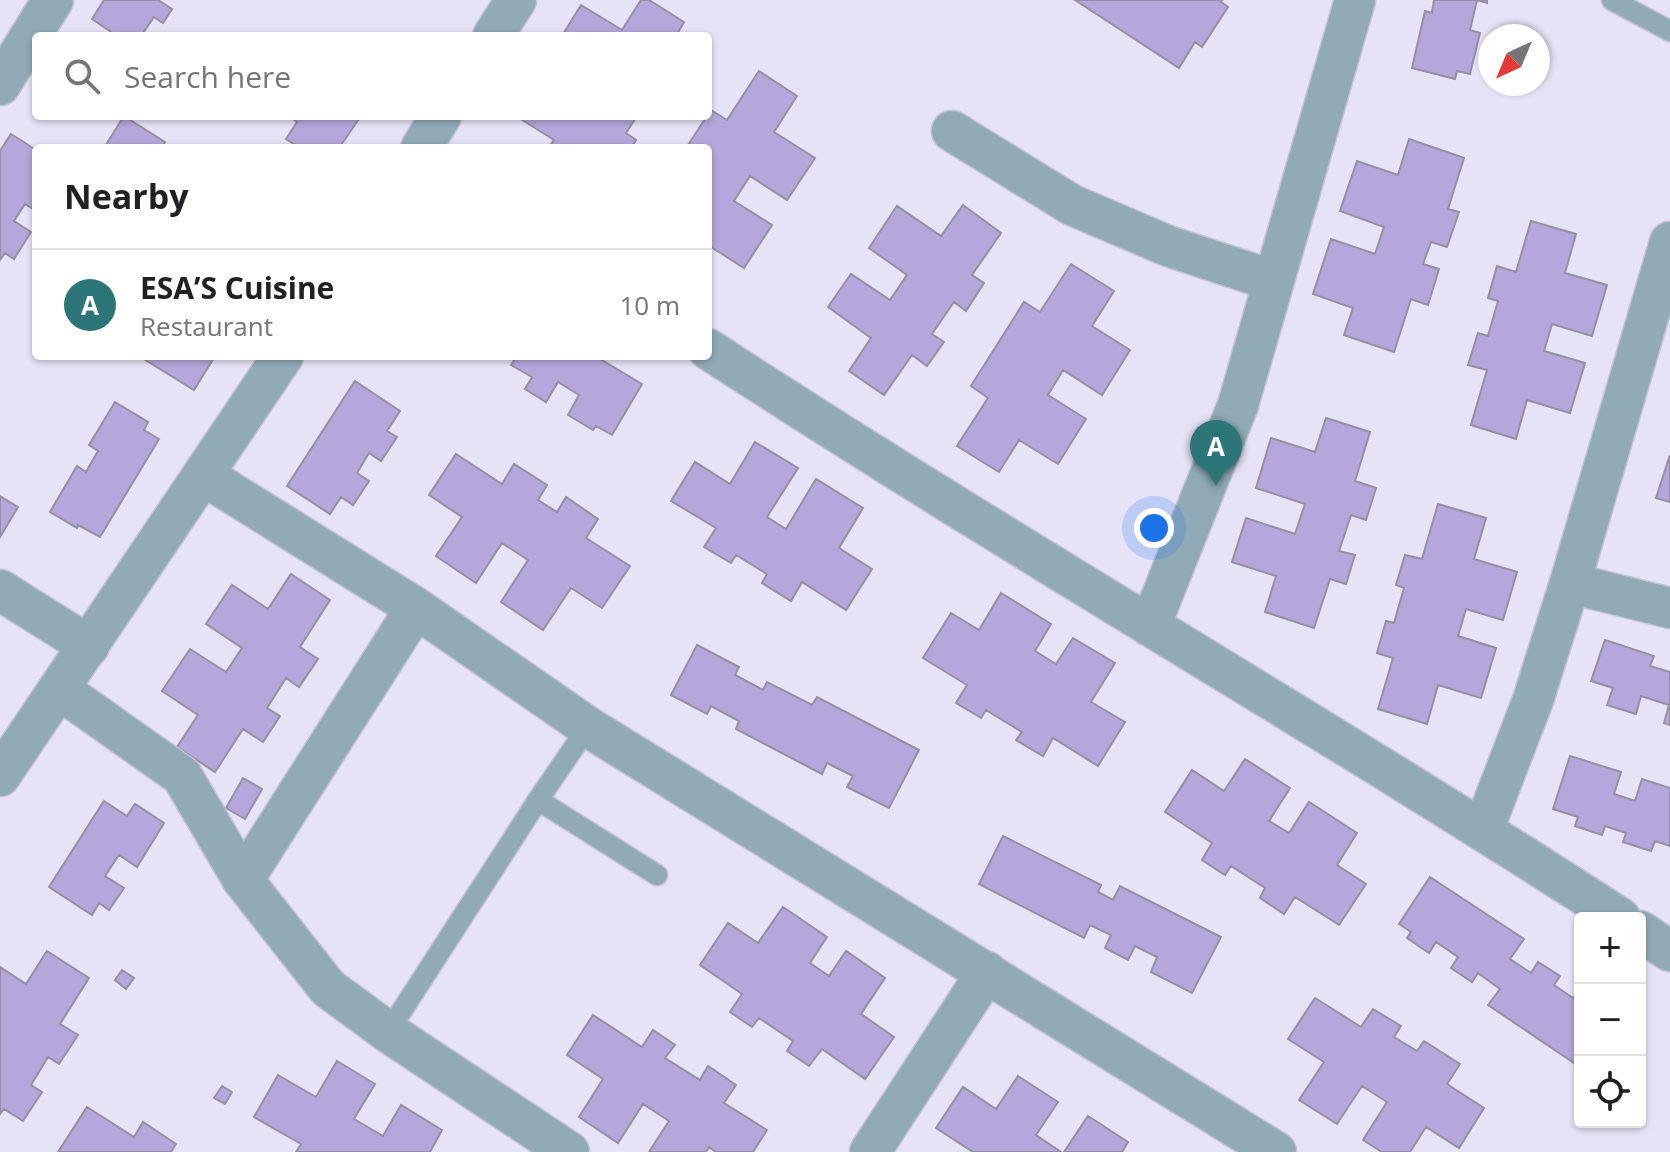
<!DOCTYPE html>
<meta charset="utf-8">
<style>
body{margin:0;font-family:"Open Sans",sans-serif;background:#f6f6f6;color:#202124}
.controls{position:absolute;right:24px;bottom:24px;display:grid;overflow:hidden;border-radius:8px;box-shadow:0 2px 6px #0004}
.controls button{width:72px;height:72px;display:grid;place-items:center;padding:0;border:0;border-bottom:2px solid #e0e0e0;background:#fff;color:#202124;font:40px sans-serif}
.compass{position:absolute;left:1478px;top:24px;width:72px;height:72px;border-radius:50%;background:#fff;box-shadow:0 2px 6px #0004;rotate:224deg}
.you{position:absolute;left:1154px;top:528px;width:28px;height:28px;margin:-20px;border:6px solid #fff;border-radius:50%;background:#1a73e8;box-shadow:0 0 0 12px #1a73e833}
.badge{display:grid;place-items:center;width:52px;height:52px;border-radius:50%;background:#2c7678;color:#fff;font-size:26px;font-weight:700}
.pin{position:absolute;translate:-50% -66px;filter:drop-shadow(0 2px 4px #0008)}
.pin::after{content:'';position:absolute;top:42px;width:28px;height:24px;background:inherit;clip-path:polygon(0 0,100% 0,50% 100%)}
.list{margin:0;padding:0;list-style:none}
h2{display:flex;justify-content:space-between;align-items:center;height:104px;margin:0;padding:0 32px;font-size:34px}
h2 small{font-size:26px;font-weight:400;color:#757577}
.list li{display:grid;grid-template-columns:52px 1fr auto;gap:24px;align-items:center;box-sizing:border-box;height:112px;padding:0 32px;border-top:2px solid #e0e0e0}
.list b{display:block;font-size:30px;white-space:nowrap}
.list p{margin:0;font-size:26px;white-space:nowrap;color:#757577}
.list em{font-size:26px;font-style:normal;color:#757577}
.icon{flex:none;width:44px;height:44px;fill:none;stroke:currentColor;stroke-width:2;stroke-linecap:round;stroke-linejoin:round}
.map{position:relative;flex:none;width:1670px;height:1152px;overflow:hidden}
.search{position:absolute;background:#fff;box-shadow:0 2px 6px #0004;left:32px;top:32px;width:680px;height:88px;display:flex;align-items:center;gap:20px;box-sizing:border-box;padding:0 28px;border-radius:8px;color:#757577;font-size:30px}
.panel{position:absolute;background:#fff;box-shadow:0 2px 6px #0004;left:32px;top:144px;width:680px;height:216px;border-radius:8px}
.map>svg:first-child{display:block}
</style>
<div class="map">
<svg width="1670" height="1152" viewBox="0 0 1670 1152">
<rect width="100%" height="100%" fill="#e7e3f7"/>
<path fill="#b5a7db" stroke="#9490a2" stroke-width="2" d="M 104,0 L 158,0 L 172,9 L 163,23 L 154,17 L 141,36 L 117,36 L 92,19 Z
M 641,0 L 649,0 L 684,22 L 676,36 L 562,36 L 581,5 L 622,30 Z
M 1075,0 L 1222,0 L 1221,2 L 1228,7 L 1202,47 L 1195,42 L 1179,68 Z
M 1434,0 L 1487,0 L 1487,3 L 1477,0 L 1470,30 L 1480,33 L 1470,74 L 1457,71 L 1455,79 L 1412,68 L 1425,11 L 1432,13 Z
M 759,71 L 797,96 L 774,132 L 815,158 L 787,200 L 750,176 L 734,201 L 772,225 L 744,268 L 708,245 L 708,148 L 686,148 L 711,110 L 727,120 Z
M 124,116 L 165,142 L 161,148 L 104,148 Z
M 295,116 L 361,116 L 339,148 L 300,148 L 286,139 L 297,122 L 293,119 Z
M 516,116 L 637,116 L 626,133 L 636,140 L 631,148 L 548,148 L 554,140 Z
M 11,134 L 36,150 L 36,211 L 25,204 L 14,221 L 31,232 L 14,259 L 5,253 L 0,260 L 0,151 Z
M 1409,139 L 1464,158 L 1448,209 L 1459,212 L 1447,247 L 1431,242 L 1423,264 L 1439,269 L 1428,305 L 1411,299 L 1394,352 L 1344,335 L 1353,308 L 1313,294 L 1331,239 L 1375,254 L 1384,227 L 1340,211 L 1357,161 L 1398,175 Z
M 963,205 L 1001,233 L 972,275 L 984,283 L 966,311 L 954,302 L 932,334 L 944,342 L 927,366 L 912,355 L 884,395 L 849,371 L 871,338 L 828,307 L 851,274 L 890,300 L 907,275 L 869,248 L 897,206 L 941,236 Z
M 1531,221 L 1576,234 L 1565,273 L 1607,285 L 1592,336 L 1552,324 L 1544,351 L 1585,363 L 1570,413 L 1527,400 L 1516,439 L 1471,425 L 1487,370 L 1468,365 L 1478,333 L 1488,336 L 1498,301 L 1488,298 L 1497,266 L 1516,272 Z
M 1071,264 L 1114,291 L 1092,326 L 1130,350 L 1102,395 L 1063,370 L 1048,395 L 1086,419 L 1058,464 L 1019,440 L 999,472 L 957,446 L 988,398 L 971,386 L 1024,302 L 1040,312 Z
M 139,356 L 215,356 L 194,390 Z
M 517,356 L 595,356 L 642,384 L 612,435 L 596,426 L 593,430 L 568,415 L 579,395 L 558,382 L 546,402 L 525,389 L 532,377 L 511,365 Z
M 355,381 L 400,411 L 387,431 L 397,437 L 381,461 L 369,453 L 357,473 L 369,481 L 353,505 L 341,497 L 330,514 L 287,486 Z
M 115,402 L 148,422 L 144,430 L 159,439 L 100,537 L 78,525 L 77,528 L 50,512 L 77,466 L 86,472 L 98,451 L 89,445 Z
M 1326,418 L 1370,432 L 1355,481 L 1376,488 L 1366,520 L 1351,515 L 1339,551 L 1355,555 L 1346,584 L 1330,579 L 1314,628 L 1265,612 L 1276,576 L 1232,562 L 1246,518 L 1295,534 L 1305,504 L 1256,488 L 1271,438 L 1315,452 Z
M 755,442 L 798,468 L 767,517 L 786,529 L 816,479 L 863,508 L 839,548 L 872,569 L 846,610 L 802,582 L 791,601 L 762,583 L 767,574 L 736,555 L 731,563 L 704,547 L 716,528 L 671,501 L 695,462 L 730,484 Z
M 456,454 L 502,484 L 514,464 L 547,485 L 538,500 L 557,512 L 566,497 L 598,519 L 586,538 L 630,566 L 602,608 L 571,588 L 543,630 L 501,602 L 528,560 L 502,543 L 476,583 L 436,556 L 462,517 L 429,495 Z
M 1670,455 L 1670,502 L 1656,498 Z
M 0,496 L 18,507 L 0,537 Z
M 1438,504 L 1486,518 L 1474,559 L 1517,572 L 1503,620 L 1466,609 L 1458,636 L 1496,648 L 1481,698 L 1438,685 L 1427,724 L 1378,709 L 1393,658 L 1377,653 L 1386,621 L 1394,623 L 1404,588 L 1396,585 L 1405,555 L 1422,559 Z
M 291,574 L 330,600 L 300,647 L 318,659 L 299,687 L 286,678 L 267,708 L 280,716 L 263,742 L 243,729 L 215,772 L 177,747 L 198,715 L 162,691 L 190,649 L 226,672 L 242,648 L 206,624 L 232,585 L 268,609 Z
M 1001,593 L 1051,624 L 1035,651 L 1056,664 L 1073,638 L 1115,663 L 1091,702 L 1125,722 L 1098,766 L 1053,738 L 1043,756 L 1016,740 L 1022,732 L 986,710 L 981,718 L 956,703 L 967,685 L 923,658 L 951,613 L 979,630 Z
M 1605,640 L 1654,656 L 1650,666 L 1670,672 L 1670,725 L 1664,723 L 1669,705 L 1641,696 L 1636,714 L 1607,705 L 1613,688 L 1591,681 Z
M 697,645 L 739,667 L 735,675 L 763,690 L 767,682 L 812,705 L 817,697 L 919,750 L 889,808 L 847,787 L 853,776 L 827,763 L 822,774 L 736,729 L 739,721 L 711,706 L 707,714 L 671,695 Z
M 1570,756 L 1621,772 L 1614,794 L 1635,801 L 1642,779 L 1670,788 L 1670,846 L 1655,841 L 1651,851 L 1623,842 L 1626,833 L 1605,826 L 1602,835 L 1575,826 L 1578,817 L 1553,809 Z
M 1245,759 L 1290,788 L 1269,821 L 1289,833 L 1309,802 L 1357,833 L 1337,865 L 1366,884 L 1339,925 L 1295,897 L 1284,914 L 1260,898 L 1265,888 L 1231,866 L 1225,875 L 1202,860 L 1212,843 L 1165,812 L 1192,770 L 1224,791 Z
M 243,778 L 262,789 L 245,819 L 226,808 Z
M 104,801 L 127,816 L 135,804 L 164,823 L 137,867 L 119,855 L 105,876 L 124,888 L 109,910 L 99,903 L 92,915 L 49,887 Z
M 1003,836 L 1101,885 L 1098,892 L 1113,900 L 1120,886 L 1221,937 L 1192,993 L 1151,972 L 1157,957 L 1135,946 L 1128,960 L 1105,948 L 1111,935 L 1090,925 L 1084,938 L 979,884 Z
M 1430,877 L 1524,939 L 1510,959 L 1531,973 L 1538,962 L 1560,976 L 1554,985 L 1573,998 L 1580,990 L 1580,1067 L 1488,1005 L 1500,989 L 1478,973 L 1472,982 L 1451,968 L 1458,957 L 1436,942 L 1429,953 L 1407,938 L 1411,932 L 1399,924 Z
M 783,907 L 827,937 L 810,963 L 829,976 L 846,951 L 885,978 L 861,1014 L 894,1037 L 865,1079 L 822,1049 L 809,1066 L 787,1051 L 793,1041 L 759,1018 L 752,1027 L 730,1012 L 742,994 L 700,965 L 728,923 L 758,943 Z
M 47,951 L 89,978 L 60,1024 L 78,1035 L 59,1064 L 48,1057 L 31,1085 L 42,1092 L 23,1121 L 4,1109 L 0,1114 L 0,967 L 26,984 Z
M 122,970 L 134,978 L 126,989 L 115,980 Z
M 1315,998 L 1361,1027 L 1373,1009 L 1401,1026 L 1394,1037 L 1417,1051 L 1424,1041 L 1460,1064 L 1447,1084 L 1484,1108 L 1459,1148 L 1426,1127 L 1410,1152 L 1382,1152 L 1363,1140 L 1387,1102 L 1362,1086 L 1337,1124 L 1299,1100 L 1324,1062 L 1288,1039 Z
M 593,1015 L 642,1047 L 653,1030 L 675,1045 L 665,1058 L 700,1080 L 708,1066 L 736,1085 L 724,1103 L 767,1130 L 753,1152 L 716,1152 L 709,1147 L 706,1152 L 649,1152 L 669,1121 L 643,1104 L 618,1143 L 579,1117 L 603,1079 L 567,1055 Z
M 337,1061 L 375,1084 L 354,1119 L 383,1136 L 401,1105 L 442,1130 L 430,1152 L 296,1152 L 301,1144 L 254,1117 L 278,1075 L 316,1097 Z
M 1018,1076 L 1058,1102 L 1036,1135 L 1061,1152 L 973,1152 L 936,1128 L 963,1087 L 996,1109 Z
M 222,1086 L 232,1092 L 225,1104 L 214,1098 Z
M 87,1107 L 134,1137 L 143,1122 L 176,1144 L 171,1152 L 58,1152 Z
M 1088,1116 L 1128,1142 L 1122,1152 L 1064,1152 Z"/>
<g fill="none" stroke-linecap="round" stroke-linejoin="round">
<defs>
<path id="service" d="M 1612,0 L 1670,31
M 538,800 L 657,875
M 388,1032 L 538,800 L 588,727"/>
<path id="minor" d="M 493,36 L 516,0
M 0,85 L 53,0
M 952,131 L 1072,205 L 1168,246 L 1274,281
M 421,148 L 441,116
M 708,349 C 1008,545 1319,723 1620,918
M 203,475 L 416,608 L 588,727 L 1276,1152
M 1570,583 L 1670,608
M 0,590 L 89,646
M 1150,626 L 1238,405 L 1355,0
M 59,689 L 182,776 L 243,880 L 328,988 L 388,1032 L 569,1152
M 0,776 L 283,356
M 1483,830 L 1533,700 L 1570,583 L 1670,242
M 243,880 L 416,608
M 1640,931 L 1670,951
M 870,1152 L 987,972"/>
</defs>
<use href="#service" stroke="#c5c1d3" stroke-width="23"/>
<use href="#minor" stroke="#c5c1d3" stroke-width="43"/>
<use href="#service" stroke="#90abb6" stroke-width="20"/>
<use href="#minor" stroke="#90abb6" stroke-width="40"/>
</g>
</svg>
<div class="controls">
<button>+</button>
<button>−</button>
<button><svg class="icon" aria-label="locate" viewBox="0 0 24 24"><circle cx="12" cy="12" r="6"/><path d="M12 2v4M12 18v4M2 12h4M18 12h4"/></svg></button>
</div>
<svg class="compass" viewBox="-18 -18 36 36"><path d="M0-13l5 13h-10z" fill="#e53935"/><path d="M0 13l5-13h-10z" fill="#757577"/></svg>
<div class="you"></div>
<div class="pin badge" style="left:1216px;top:486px">A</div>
<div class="search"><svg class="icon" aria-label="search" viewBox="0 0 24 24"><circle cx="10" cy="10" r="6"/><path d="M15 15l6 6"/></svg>Search here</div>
<section class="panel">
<h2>Nearby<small></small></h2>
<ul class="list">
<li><span class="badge">A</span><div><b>ESA’S Cuisine</b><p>Restaurant</p></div><em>10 m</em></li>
</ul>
</section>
</div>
